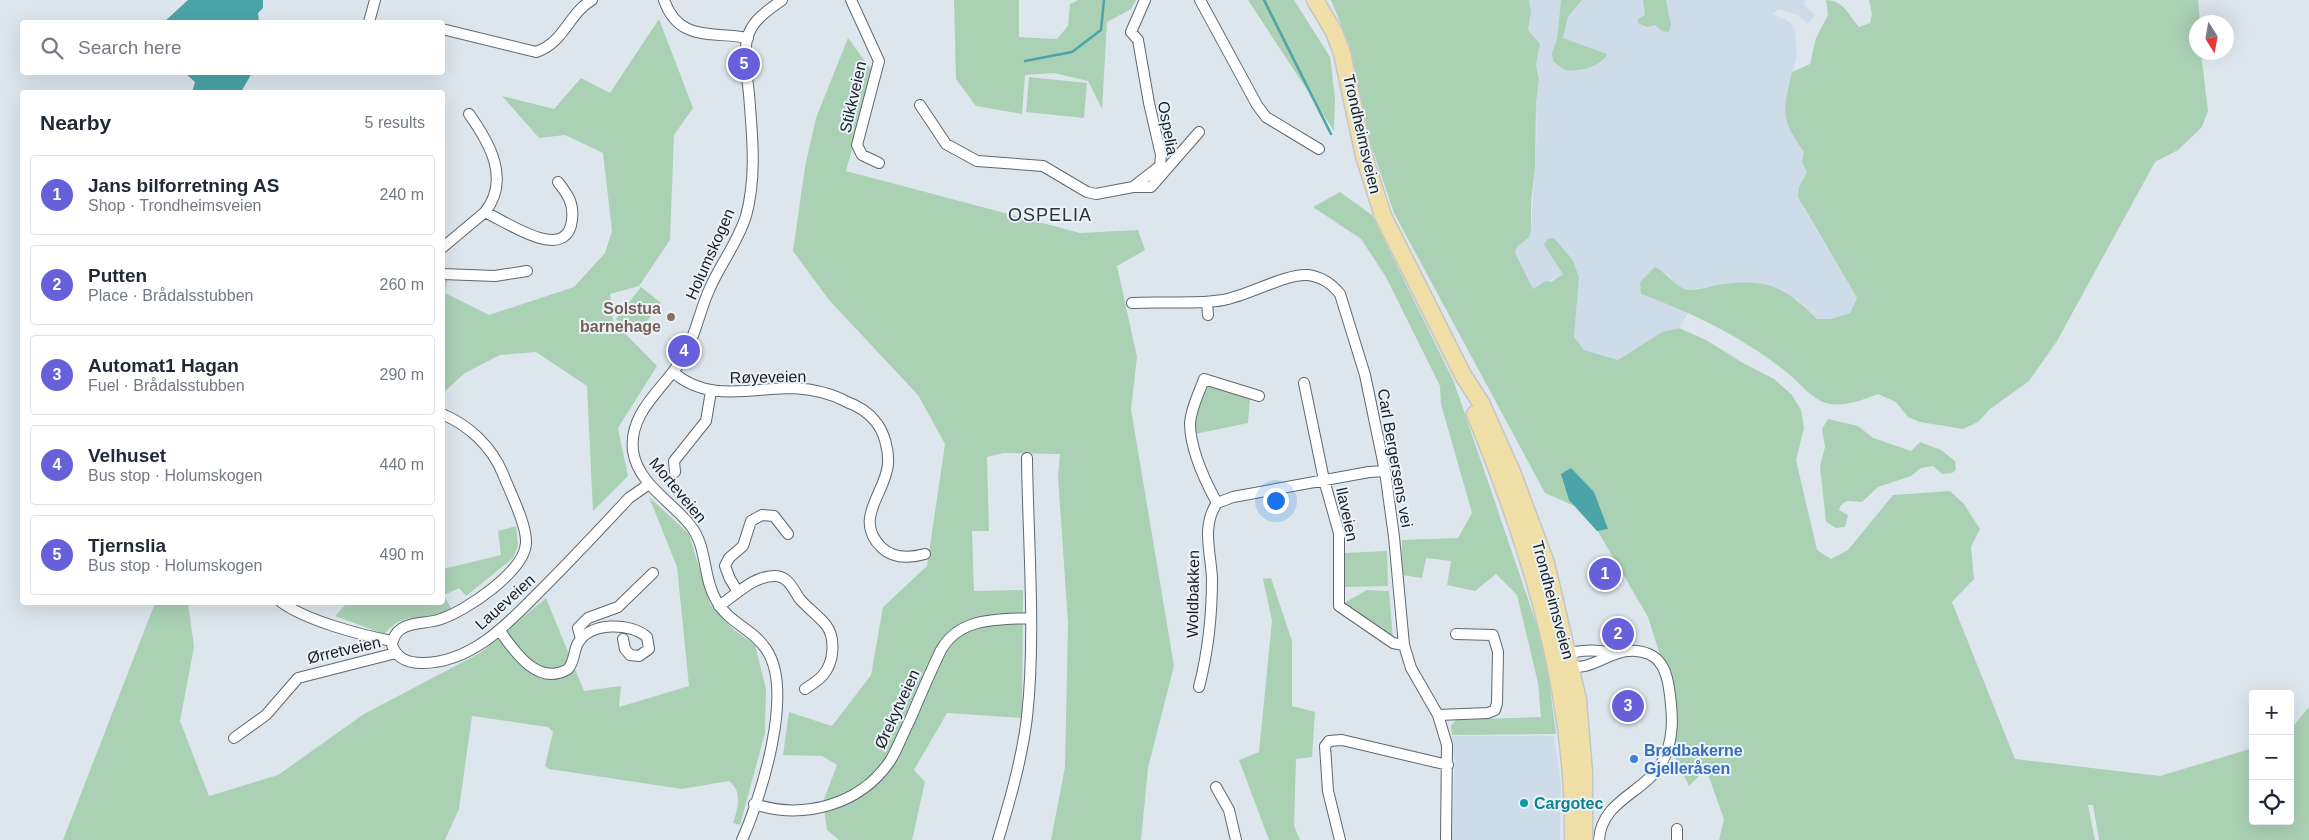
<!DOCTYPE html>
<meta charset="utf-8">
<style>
body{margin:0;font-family:Arial,sans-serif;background:#f2f2f3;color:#1f2937}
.controls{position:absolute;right:15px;bottom:15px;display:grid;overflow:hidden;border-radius:5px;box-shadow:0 5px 20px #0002}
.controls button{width:45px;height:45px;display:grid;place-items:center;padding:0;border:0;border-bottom:1px solid #e0e1e3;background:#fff;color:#1f2937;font:25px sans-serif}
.compass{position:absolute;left:2189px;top:15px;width:45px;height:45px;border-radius:50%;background:#fff;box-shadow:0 5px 20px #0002;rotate:169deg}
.you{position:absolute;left:1275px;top:500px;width:18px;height:18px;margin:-12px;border:4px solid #fff;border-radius:50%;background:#1a73e8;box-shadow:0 0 0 8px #1a73e833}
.badge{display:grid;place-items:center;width:32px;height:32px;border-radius:50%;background:#6661da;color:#fff;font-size:16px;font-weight:700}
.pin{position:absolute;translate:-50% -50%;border:2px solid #fff;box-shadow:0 1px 5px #0006}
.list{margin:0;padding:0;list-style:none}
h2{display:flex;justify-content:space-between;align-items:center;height:65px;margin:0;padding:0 20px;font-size:21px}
h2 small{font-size:16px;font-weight:400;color:#747a83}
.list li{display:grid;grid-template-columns:32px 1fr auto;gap:15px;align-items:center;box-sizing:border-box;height:80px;margin:0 10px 10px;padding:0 10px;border:1px solid #e0e1e3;border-radius:5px}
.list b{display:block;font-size:19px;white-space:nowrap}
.list p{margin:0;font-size:16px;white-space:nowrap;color:#747a83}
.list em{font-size:16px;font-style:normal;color:#747a83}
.icon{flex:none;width:28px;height:28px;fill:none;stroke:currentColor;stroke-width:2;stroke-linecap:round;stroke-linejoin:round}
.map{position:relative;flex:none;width:2309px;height:840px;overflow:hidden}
.search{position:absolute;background:#fff;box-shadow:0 5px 20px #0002;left:20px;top:20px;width:425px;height:55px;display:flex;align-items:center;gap:12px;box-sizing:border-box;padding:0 18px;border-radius:5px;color:#747a83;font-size:19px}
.panel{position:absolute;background:#fff;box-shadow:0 5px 20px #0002;left:20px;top:90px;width:425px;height:515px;border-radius:5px}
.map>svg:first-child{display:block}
</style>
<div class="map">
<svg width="2309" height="840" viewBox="0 0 2309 840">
<rect width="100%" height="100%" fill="#dde6ed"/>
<path fill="#cddce8" d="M 1529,0 L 1561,0 L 1557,39 L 1552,53 L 1606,54 L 1563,38 L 1568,17 L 1582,0 L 1805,0 L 1804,5 L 1815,15 L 1808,24 L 1797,15 L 1778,9 L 1773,14 L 1790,22 L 1795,30 L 1797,55 L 1787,93 L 1792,135 L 1804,152 L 1802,162 L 1807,172 L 1799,187 L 1804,209 L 1857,298 L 1850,313 L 1831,319 L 1817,319 L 1796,298 L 1725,284 L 1689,290 L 1678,287 L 1667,273 L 1641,294 L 1689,312 L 1679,328 L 1662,332 L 1618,360 L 1584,350 L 1574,338 L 1578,286 L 1544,245 L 1563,274 L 1533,289 L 1515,253 L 1517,247 L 1529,237 L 1531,230 L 1537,129 L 1536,104 L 1539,80 L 1536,66 L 1540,44 L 1528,30 L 1531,11 Z
M 1450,736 L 1554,736 L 1561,785 L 1560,840 L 1452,840 L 1455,762 Z"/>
<path fill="#abd1b5" d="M 954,0 L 1019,0 L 1019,37 L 1057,39 L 1068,26 L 1070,4 L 1078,0 L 1136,0 L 1131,9 L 1107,22 L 1102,109 L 1088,81 L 1054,73 L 1025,75 L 1022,114 L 976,106 L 956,79 Z
M 1248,0 L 1294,0 L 1330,57 L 1335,98 L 1334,131 Z
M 1331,0 L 1529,0 L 1531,11 L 1528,30 L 1540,44 L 1536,65 L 1539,79 L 1536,104 L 1535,167 L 1531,202 L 1531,230 L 1529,237 L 1517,247 L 1515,253 L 1533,289 L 1546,281 L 1551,282 L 1563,274 L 1544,245 L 1547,239 L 1554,238 L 1572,259 L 1579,277 L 1574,337 L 1584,350 L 1618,360 L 1662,332 L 1679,328 L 1706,340 L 1743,363 L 1774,379 L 1792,395 L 1801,410 L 1804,428 L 1796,460 L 1817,550 L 1831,559 L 1848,550 L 1893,495 L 1950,491 L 1964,504 L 1980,529 L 1971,547 L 1974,579 L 1952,602 L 2015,759 L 2160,776 L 2253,748 L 2253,821 L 2290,821 L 2290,730 L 2309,707 L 2309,840 L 2099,840 L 2093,805 L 2088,805 L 2095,840 L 1719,840 L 1724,819 L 1706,769 L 1689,786 L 1672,751 L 1670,687 L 1648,617 L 1586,511 L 1545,493 L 1394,213 L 1372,148 L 1349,44 Z
M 1561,0 L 1582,0 L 1568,17 L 1563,38 L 1607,54 C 1602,66 1580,72 1567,70 C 1562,69 1557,64 1553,61 L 1552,53 L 1557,39 Z
M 1643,0 L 1666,0 L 1671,25 L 1669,32 L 1662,31 L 1655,25 L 1647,27 L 1638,23 L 1638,19 L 1645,15 Z
M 1826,0 C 1843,0 1849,15 1859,27 L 1870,23 L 1872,14 L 1869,0 L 2198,0 L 2200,22 L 2196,22 L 2196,52 L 2201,53 L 2208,111 L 2202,127 L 2178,150 L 2155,162 L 2057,341 L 2029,381 L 1990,409 L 1978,422 L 1963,429 L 1920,422 L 1908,417 L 1896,402 L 1878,394 C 1863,400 1847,406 1830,404 C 1812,401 1799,381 1785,371 C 1741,336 1692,313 1641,294 L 1640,282 L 1655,267 C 1667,273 1678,290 1690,290 C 1701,290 1713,285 1724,284 C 1769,278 1787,289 1817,319 L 1831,319 L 1850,313 L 1857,298 L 1798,197 L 1799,187 L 1807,172 L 1802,162 L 1804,152 C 1780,119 1783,111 1792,72 L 1810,64 L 1816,38 L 1828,15 Z
M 659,19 L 693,108 L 674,135 L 670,240 L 639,286 L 610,294 L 613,321 L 657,366 L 618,428 L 628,476 L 593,511 L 587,386 L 536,352 L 500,355 L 465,373 L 443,393 L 443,276 L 448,276 L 445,293 L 489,315 L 574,287 L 605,253 L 612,231 L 603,153 L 565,135 L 539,138 L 502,96 L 554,109 L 581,78 L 610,93 Z
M 848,38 L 873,72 L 846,171 L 1080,233 L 1138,230 L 1145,250 L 1117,266 L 1137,357 L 1131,409 L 1174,666 L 1148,768 L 1141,840 L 1051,840 L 1065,767 L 1068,623 L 1058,477 L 1060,454 L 1004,453 L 987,457 L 989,531 L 972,531 L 974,591 L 1023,590 L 1022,718 L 947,713 L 914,770 L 925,782 L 912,840 L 839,840 L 827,830 L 823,802 L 837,765 L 822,756 L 783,755 L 789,712 L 832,726 L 871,675 L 883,607 L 927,566 L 945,444 L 918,395 L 829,300 L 793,251 L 805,167 L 816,118 Z
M 1029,77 L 1087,83 L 1084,118 L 1026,112 Z
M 1340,192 L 1372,215 L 1454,382 L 1545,649 L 1556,734 L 1452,735 L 1451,726 L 1456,720 L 1541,717 L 1538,683 L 1517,595 L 1496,574 L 1475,591 L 1447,585 L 1451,561 L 1426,558 L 1422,578 L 1402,575 L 1402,540 L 1458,538 L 1472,513 L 1441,404 L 1440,386 L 1386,277 L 1361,239 L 1313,207 Z
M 641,287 L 661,303 L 637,334 L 616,319 Z
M 1207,384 L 1250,399 L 1248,423 L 1195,434 L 1196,413 Z
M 1828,419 L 1858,426 L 1873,438 L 1911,451 L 1920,442 L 1941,450 L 1955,461 L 1956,470 L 1952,473 L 1942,474 L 1933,466 L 1921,468 L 1911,476 L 1878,487 L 1862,502 L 1847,501 L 1841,505 L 1839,510 L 1848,515 L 1845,527 L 1836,528 L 1826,522 L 1820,466 L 1825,447 L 1822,429 Z
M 649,497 L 689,534 L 710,604 L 734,630 L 755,645 L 766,689 L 765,733 L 740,825 L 733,823 C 738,808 743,792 729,781 L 682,789 L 549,769 L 545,766 L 553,732 L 548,727 L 472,716 L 459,809 L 445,840 L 63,840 L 155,603 L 188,603 L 194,647 L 180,721 L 209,796 L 278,775 L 364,714 L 480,653 L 546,598 L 584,691 L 621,686 L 619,707 L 689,686 L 677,567 Z
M 516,526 L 518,546 L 513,558 L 466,596 L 459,588 L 444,595 L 452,610 C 446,612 439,615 432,616 C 409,620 403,614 384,634 L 335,616 L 347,603 L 442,602 L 443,569 L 501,555 L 498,531 Z
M 1387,551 L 1388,586 L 1345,587 L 1344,553 Z
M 1271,578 L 1292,641 L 1292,706 L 1315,712 L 1312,757 L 1296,759 L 1294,826 L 1300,840 L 1269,840 L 1239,760 L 1259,752 L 1272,621 L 1263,579 Z
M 1367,590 L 1389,591 L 1393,639 L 1344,603 Z"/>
<path fill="#4ba4a8" d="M 188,0 L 263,0 L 263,8 L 258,13 L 259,22 L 164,22 Z
M 185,73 L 252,73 L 241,92 L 192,92 L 195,82 Z
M 1571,468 L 1594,492 L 1608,529 L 1597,531 L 1569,500 L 1561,474 Z"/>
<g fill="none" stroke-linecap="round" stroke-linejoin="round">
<path stroke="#4ba4a8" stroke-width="2.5" d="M 1264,0 L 1331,134
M 1025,61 L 1072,52 L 1101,30 L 1104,0"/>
<defs>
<path id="minor" d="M 664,0 C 679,43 714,31 748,38
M 851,0 L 879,61 L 857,145 L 862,155 L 879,163
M 1200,0 L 1257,105 L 1266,117 L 1319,149
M 369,22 L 375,0
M 442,29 L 536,52 C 564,43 569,13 592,0
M 920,105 L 946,144 L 977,161 L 1043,166 L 1087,192 L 1096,194 L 1133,187 L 1160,166 L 1161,155 L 1149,103 L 1138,40 L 1131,32 L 1145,0
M 1133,187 L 1151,187 L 1199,132
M 485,212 C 505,221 567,265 572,220 C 574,203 568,195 558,182
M 442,248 L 485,212 C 511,179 489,142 469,114
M 442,274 L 495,276 L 527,271
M 1207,302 L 1208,315
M 1132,303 C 1162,301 1194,305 1223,300 C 1248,296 1286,273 1308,275 C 1322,277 1331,283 1340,294 L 1365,375 L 1385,471 L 1394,537 L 1404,645 L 1411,668 L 1438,715 L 1447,745 L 1446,840
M 673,372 C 708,403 751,388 793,388 C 811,389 831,393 847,402 C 858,406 868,412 875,421 C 884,431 889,450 888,464 C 886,493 852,519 882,548 C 894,559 910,558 925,554
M 1304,383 L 1324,480 L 1339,533 L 1339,606 L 1393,643 L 1404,645
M 442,414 C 469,425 492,447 503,474 C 510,492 527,525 526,543 C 525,571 466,611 441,619 C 428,624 413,621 401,629 C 395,633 393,638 392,645 C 397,659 408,663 422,663 C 475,663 513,618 547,584 C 575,556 602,527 629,498 L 649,484
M 675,472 L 674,461 L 706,421 L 711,391
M 1217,503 C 1205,481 1190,449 1190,423 C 1191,408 1199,393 1204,379 L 1259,396
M 738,592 L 730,579 L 725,566 L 729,558 L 743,546 L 751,521 L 762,515 L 774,516 L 788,534
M 281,602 C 307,621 361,635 392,641
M 719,606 C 737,594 753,576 775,576 C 788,576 793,589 799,598 C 807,608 818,615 826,625 C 836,638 834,663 823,675 C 818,681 811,685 805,689
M 500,631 C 514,651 538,687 568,669 C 575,661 573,652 578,643 C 590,622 630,622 647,637 L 649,649 L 639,656 L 630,655 L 625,649 L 623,639
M 581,639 L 578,628 L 588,618 L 618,607 L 653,573
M 1564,656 C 1579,648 1599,650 1615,653
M 1566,665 C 1595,675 1615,640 1649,654 C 1663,660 1667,675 1669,688 C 1673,715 1675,742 1660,766 C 1642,793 1601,802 1599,840
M 1199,687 C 1208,652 1212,616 1212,579 C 1211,553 1201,526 1217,503 L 1233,497 L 1369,472 L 1385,471
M 1438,715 L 1488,713 L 1495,710 L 1497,703 L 1498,652 L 1493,635 L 1456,634
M 234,738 L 266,715 L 298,678 L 396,653
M 1216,787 L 1229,810 L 1236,840
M 754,804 C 804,820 860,805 890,761 C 898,748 903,733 910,720 C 920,696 930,673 941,650 C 960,617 996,620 1030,618
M 1677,829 L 1677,840
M 742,840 C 761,797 795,691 766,649 C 752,628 728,623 716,600 C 702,576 708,547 690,525 C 671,501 638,484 633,451 C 628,410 668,386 685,354 C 696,334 700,309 710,288 C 721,263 738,242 746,216 C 757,176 752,134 749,94 C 747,75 742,51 749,33 C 755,18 770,9 782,0
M 998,840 C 1010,800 1022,759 1027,717 C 1036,635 1028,542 1027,458
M 1340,840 L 1328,791 L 1325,746 L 1329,741 L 1342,740 L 1448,765"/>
<path id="trunk" d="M 1315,0 L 1334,32 L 1342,53 L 1364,156 L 1383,216 L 1463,375 L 1481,403 L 1512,472 L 1546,563 L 1578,700 L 1584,773 L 1584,840
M 1475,414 C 1531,550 1575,691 1573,840"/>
</defs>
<use href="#minor" stroke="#60686e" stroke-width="12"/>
<use href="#trunk" stroke="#c4c5c6" stroke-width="19"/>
<use href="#minor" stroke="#fff" stroke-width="10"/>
<use href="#trunk" stroke="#efdfa7" stroke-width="16"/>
</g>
<circle fill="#8d6e63" stroke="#eaf3fa" stroke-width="2" cx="671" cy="317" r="5"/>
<circle fill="#3f7fe0" stroke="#eaf3fa" stroke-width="2" cx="1634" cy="759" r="5"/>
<circle fill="#0f9aa8" stroke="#eaf3fa" stroke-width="2" cx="1524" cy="803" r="5"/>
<g text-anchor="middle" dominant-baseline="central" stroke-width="4" stroke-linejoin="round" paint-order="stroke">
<g font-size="16" fill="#1c1f22" stroke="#eaf3fa">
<text transform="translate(853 97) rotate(-77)">Stikkveien</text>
<text transform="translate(1168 128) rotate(80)">Ospelia</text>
<text transform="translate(1362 134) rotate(77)">Trondheimsveien</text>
<text transform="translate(710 254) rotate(-66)">Holumskogen</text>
<text transform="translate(768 377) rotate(-1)">Røyeveien</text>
<text transform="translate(1395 458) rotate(80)">Carl Bergersens vei</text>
<text transform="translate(678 490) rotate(50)">Morteveien</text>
<text transform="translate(1347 514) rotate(78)">Ilaveien</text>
<text transform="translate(1193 594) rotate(-89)">Woldbakken</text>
<text transform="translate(1553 600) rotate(75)">Trondheimsveien</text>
<text transform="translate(505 602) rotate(-42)">Laueveien</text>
<text transform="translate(344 650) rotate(-13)">Ørretveien</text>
<text transform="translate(897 709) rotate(-65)">Ørekytveien</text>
</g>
<g font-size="16" font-weight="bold" fill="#785e54" stroke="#eaf3fa" text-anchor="end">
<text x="661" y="308">Solstua<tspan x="661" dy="18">barnehage</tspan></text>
</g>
<g font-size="16" font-weight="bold" fill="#366cbe" stroke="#eaf3fa" text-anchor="start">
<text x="1644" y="750">Brødbakerne<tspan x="1644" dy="18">Gjelleråsen</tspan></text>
</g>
<g font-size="16" font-weight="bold" fill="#0d838f" stroke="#eaf3fa" text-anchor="start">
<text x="1534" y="803">Cargotec</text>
</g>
<g font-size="18" letter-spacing="1" fill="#2b3238" stroke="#eaf3fa">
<text x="1050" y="215">OSPELIA</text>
</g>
</g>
</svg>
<div class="controls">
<button>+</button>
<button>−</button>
<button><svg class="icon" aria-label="locate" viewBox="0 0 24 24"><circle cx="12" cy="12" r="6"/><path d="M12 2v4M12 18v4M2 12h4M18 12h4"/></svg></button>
</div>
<svg class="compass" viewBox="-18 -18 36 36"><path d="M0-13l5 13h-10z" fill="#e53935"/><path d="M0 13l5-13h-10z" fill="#747a83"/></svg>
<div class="you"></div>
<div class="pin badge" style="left:1605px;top:574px">1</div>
<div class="pin badge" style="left:1618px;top:634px">2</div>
<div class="pin badge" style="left:1628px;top:706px">3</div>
<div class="pin badge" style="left:684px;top:351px">4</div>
<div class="pin badge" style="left:744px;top:64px">5</div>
<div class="search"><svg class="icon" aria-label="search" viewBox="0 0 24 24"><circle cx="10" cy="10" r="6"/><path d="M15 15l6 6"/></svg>Search here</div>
<section class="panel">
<h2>Nearby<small>5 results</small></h2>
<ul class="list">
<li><span class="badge">1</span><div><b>Jans bilforretning AS</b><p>Shop · Trondheimsveien</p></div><em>240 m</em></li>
<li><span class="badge">2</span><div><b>Putten</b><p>Place · Brådalsstubben</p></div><em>260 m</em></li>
<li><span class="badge">3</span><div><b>Automat1 Hagan</b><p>Fuel · Brådalsstubben</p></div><em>290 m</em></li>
<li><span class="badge">4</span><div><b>Velhuset</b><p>Bus stop · Holumskogen</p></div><em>440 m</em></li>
<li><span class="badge">5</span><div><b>Tjernslia</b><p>Bus stop · Holumskogen</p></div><em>490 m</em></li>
</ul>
</section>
</div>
